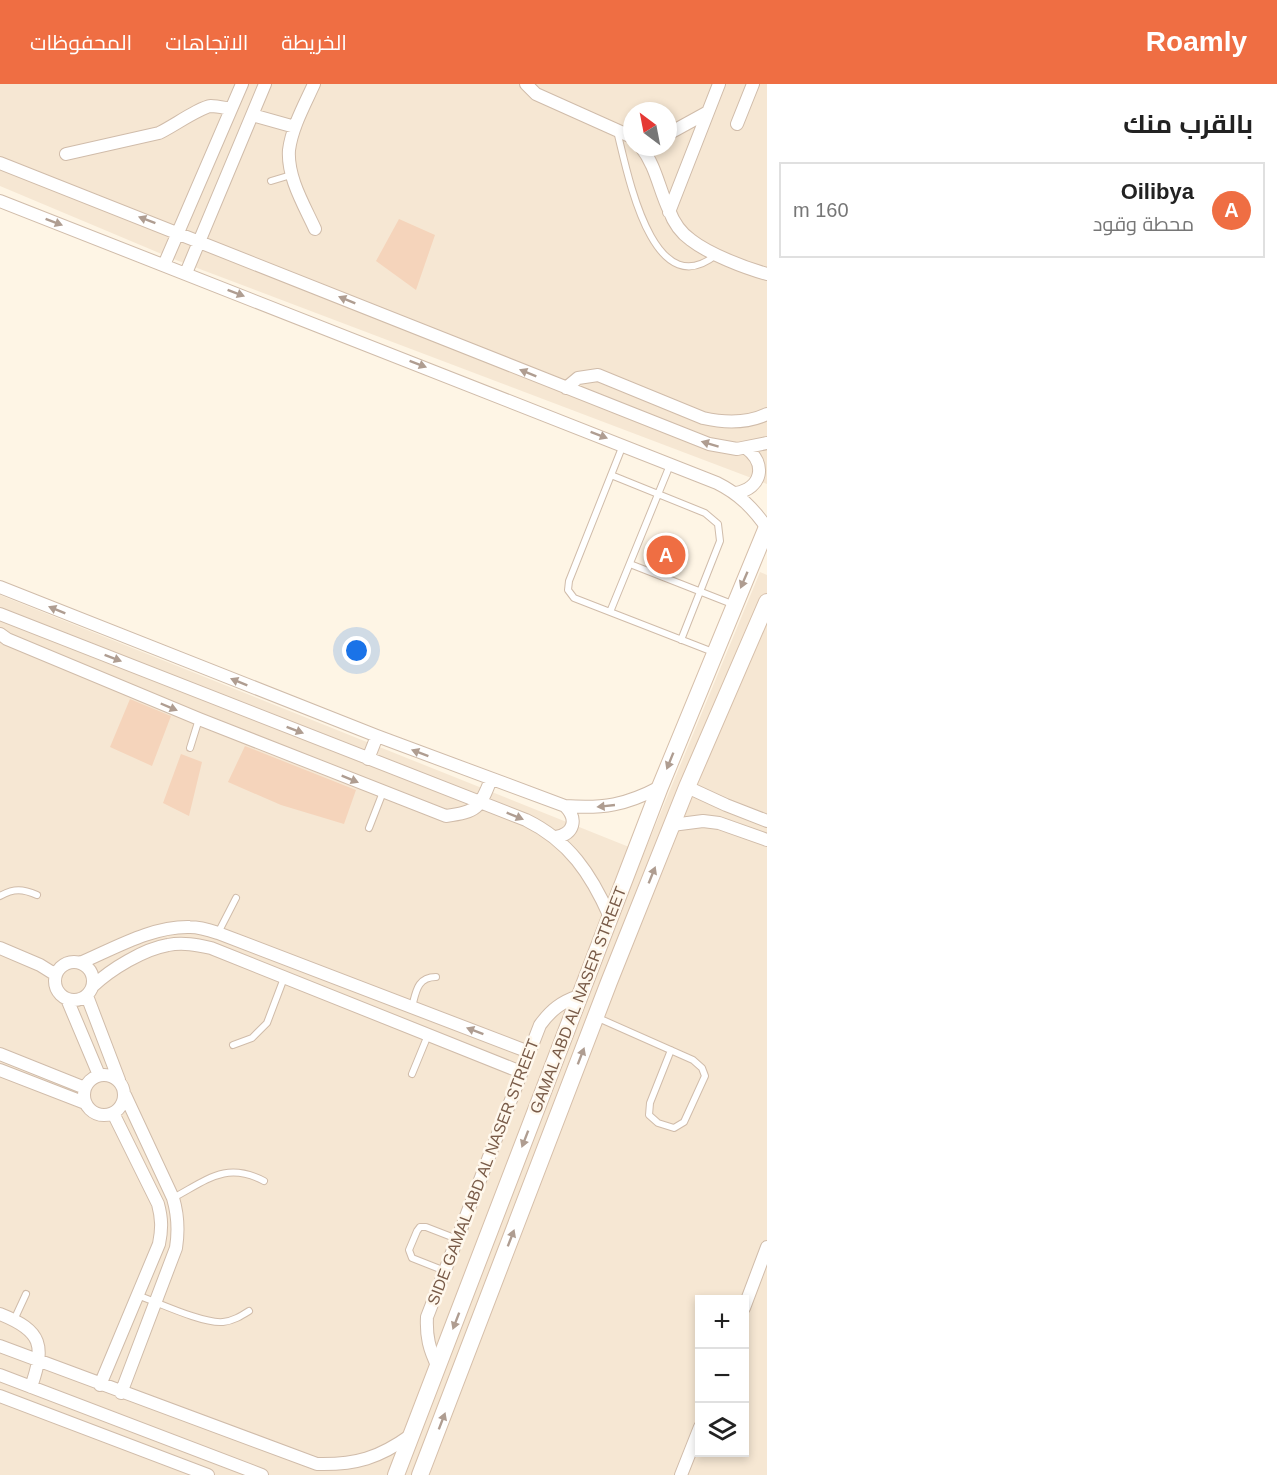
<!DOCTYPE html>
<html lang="ar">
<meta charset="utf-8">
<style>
body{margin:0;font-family:Helvetica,Cairo,sans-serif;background:#f6f6f6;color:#222;direction:rtl}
.controls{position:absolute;right:18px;bottom:18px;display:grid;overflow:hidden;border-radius:0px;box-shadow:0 3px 9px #0003}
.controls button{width:54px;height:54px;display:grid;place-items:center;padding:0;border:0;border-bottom:2px solid #e0e0e0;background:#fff;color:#222;font:30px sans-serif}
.compass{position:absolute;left:623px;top:18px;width:54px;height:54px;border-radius:50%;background:#fff;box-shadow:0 3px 9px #0003;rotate:328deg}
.you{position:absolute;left:357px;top:567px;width:21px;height:21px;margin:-15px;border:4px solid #fff;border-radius:50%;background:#1a73e8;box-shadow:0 0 0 9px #1a73e833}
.badge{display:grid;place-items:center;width:39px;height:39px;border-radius:50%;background:#ef6e43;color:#fff;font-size:20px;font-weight:700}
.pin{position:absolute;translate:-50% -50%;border:3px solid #fff;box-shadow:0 2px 6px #0006}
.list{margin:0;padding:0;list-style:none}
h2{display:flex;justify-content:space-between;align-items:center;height:78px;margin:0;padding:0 24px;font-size:26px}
h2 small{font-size:20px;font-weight:400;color:#767676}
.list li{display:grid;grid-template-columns:39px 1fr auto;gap:18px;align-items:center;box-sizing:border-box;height:96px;margin:0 12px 12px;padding:0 12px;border:2px solid #e0e0e0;border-radius:0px}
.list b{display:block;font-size:22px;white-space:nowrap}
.list p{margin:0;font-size:20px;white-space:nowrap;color:#767676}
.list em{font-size:20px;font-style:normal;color:#767676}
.icon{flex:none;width:33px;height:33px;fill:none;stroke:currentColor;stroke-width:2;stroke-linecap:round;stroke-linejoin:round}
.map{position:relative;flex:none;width:767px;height:1391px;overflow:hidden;direction:ltr}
header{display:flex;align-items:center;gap:36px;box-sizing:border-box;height:84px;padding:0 30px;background:#ef6e43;color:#fff}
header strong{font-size:28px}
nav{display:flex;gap:33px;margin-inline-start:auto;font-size:21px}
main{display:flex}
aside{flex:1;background:#fff}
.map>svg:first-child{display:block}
</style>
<header>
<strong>Roamly</strong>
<nav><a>الخريطة</a><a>الاتجاهات</a><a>المحفوظات</a></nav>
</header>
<main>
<aside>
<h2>بالقرب منك<small></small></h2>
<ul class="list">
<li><span class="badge">A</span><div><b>Oilibya</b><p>محطة وقود</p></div><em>160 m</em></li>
</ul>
</aside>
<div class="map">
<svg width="767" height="1391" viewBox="0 0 767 1391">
<rect width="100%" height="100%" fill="#fef5e5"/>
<path fill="#f6e7d3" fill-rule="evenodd" d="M 0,0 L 767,0 L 767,400 L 176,176 L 0,102 ZM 632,27 L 668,27 L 668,63 L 632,63 Z
M 760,488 L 767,491 L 767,1391 L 0,1391 L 0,511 L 644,769 ZM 700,1216 L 744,1216 L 744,1368 L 700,1368 Z"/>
<path fill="#f5d4bb" d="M 399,135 L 435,151 L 416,206 L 376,177 Z
M 130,615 L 171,632 L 152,682 L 110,663 Z
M 245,662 L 356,706 L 344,740 L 281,721 L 228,698 Z
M 181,670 L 202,678 L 189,732 L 163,719 Z"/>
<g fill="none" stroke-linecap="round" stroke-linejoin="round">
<defs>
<path id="service" d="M 617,47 C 627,86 652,224 717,170
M 271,97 L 291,91
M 623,361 L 569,497 L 568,506 L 574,514 L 713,568
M 611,391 L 705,429 L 718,440 L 720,457 L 681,556
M 630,480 L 732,520
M 610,528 L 670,381
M 190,664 L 199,635
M 369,744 L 383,708
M 0,812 C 14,804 23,805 37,811
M 218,849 L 236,814
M 412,923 C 416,908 417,893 436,893
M 596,933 L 693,976 L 702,984 L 705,992 L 684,1038 L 674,1044 L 658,1039 L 649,1031 L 650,1019 L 671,966
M 233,961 L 252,954 L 267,939 L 284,894
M 412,990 L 428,951
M 173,1114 C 207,1096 226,1077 264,1097
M 445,1187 L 412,1174 L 409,1166 L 417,1147 L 420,1143 L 426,1143 L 457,1155
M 137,1211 C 157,1218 203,1240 223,1238 C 233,1237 241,1232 249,1227
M 14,1236 L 26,1210"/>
<path id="minor" d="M 314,0 C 305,20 292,43 289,66 C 287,93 304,121 315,145
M 526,0 L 536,10 L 632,53
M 252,31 L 295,43
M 737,40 L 753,0
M 668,50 L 708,28
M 641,63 C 656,82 659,105 669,126 C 673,137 681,149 691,156 C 709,170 745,184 767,190
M 66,70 L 159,49 C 172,43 200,23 211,22 C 217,22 225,24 231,25
M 0,79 L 709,360 L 737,365 L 767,359
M 0,117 L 717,399 C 739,410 753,424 767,444
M 669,128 L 719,0
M 164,181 L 242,0
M 186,189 L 265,0
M 566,304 L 578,294 L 598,291 L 703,334 C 725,339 746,340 767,330
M 736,409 C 762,404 767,380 746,364
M 0,503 L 377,652 L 565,722 C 603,725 626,721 660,703
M 0,530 L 526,736 C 569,757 591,790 610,833
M 0,550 L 7,555 L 199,635 L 446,732 C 477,728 480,724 491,695
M 368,675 L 377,652
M 687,703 L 726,721 L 767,737
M 672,741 L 703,737 L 719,739 L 767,756
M 556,753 C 574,750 578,735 565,722
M 0,864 L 40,881 L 56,891
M55 897a19 19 0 1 1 38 0a19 19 0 1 1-38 0Z
M 80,879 C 115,864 152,842 190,843 C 199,843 209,846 218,849 L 529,968
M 93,902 C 111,885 144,865 168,861 C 183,858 197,861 211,864 L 521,988
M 87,912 L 119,996
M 67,915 L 99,991
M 0,970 L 85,1004
M 0,986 L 85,1019
M84 1011a20 20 0 1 1 40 0a20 20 0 1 1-40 0Z
M 744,1224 L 767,1163
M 0,1230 C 43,1247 45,1262 31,1303
M 0,1262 L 317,1380 C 356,1381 379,1374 411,1351
M 438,1283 C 429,1265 426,1252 427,1233 L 540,941 C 551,926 561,918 579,912
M 0,1291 L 262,1391
M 100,1301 L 159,1160 C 162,1145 162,1135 158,1120 L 113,1029
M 121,1309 L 176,1164 C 179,1145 178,1131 173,1114 L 125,1011
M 0,1312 L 208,1391
M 681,1391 L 700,1343"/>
<path id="secondary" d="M 396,1391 L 660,703 L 767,443
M 420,1391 L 609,898 L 687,703 L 767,518"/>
</defs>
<use href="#service" stroke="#d0bcaa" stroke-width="8"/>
<use href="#minor" stroke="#d0bcaa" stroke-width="14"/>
<use href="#secondary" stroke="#d6bfaa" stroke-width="18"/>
<use href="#service" stroke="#fff" stroke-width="6"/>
<use href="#minor" stroke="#fff" stroke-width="12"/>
<use href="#secondary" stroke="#fff" stroke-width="16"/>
</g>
<defs><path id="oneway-solid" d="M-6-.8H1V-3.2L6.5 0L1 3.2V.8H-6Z" transform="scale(1.5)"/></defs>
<g fill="#af9d91">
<use href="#oneway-solid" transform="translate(147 136) rotate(-159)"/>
<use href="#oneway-solid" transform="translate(54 138) rotate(21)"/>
<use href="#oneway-solid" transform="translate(236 209) rotate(21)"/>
<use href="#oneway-solid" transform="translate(347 216) rotate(-158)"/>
<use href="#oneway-solid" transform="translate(418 280) rotate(21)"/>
<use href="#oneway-solid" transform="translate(528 289) rotate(-158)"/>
<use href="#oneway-solid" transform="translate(599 351) rotate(21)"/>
<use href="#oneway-solid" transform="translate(710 360) rotate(-163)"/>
<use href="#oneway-solid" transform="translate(744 496) rotate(113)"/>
<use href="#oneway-solid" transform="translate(57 526) rotate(-158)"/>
<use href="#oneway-solid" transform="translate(113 574) rotate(21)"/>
<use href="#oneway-solid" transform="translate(239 598) rotate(-158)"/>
<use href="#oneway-solid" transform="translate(169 623) rotate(23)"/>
<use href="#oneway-solid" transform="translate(295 646) rotate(21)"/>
<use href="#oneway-solid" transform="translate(420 669) rotate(-159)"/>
<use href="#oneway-solid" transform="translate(670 677) rotate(112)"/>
<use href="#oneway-solid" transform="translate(350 695) rotate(22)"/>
<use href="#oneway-solid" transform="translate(606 722) rotate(174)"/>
<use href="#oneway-solid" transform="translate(515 732) rotate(22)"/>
<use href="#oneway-solid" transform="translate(652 791) rotate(-68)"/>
<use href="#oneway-solid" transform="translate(475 947) rotate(-159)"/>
<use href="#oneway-solid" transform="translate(581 972) rotate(-69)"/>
<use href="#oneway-solid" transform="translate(525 1055) rotate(111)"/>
<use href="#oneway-solid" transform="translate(511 1154) rotate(-69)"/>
<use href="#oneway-solid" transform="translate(456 1237) rotate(111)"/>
<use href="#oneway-solid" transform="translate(442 1337) rotate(-69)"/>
</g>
<g text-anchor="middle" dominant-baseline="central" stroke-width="5" stroke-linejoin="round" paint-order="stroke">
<g font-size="16" fill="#795b48" stroke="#fff8ed">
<text transform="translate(578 916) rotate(-69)">GAMAL ABD AL NASER STREET</text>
<text transform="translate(483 1088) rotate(-69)">SIDE GAMAL ABD AL NASER STREET</text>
</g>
</g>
</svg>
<div class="controls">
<button>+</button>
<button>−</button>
<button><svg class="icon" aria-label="layers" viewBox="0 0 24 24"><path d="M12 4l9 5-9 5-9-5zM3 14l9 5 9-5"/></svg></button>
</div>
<svg class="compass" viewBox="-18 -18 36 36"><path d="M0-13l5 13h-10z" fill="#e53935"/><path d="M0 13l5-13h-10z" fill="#767676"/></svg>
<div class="you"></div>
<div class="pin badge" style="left:666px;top:471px">A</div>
</div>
</main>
